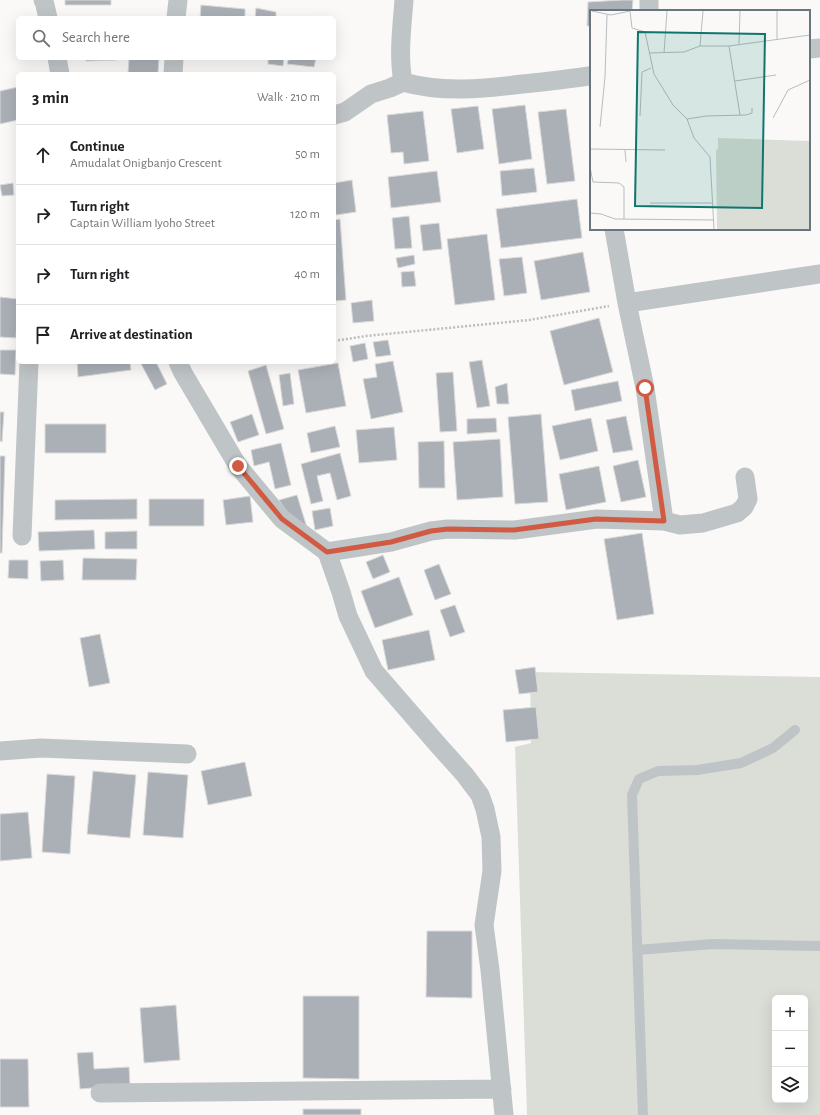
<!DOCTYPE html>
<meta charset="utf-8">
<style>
body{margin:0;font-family:"Alegreya Sans",sans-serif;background:#f2f2f2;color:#202124}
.controls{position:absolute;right:12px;bottom:12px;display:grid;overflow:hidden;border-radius:6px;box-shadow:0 4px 16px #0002}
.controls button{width:36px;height:36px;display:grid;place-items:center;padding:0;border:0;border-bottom:1px solid #e0e0e0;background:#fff;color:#202124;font:20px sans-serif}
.stop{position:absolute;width:12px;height:12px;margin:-9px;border:3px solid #d05b42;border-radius:50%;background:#fff}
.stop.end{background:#d05b42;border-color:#fff;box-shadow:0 1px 4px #0008}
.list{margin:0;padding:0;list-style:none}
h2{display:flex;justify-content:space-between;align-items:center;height:52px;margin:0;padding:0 16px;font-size:17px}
h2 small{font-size:13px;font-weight:400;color:#757577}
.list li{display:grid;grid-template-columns:26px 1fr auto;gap:12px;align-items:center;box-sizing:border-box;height:60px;padding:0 16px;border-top:1px solid #e0e0e0}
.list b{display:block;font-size:15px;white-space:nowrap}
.list p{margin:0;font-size:13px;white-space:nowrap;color:#757577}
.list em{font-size:13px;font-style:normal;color:#757577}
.icon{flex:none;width:22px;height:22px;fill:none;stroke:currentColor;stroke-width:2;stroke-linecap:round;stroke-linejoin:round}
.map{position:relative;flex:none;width:820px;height:1115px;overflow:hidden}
.search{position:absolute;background:#fff;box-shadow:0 4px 16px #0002;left:16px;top:16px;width:320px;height:44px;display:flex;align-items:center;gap:10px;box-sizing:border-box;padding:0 14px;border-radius:6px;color:#757577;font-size:15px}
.panel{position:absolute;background:#fff;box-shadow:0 4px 16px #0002;left:16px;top:72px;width:320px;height:292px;border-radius:6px}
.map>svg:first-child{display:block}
</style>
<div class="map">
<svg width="820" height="1115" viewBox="0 0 820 1115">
<rect width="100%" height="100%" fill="#faf9f8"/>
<path fill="#daded7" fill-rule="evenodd" d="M 530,672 L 820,677 L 820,1115 L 527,1115 L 515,747 L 531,743 ZM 775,998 L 805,998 L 805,1100 L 775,1100 Z"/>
<path fill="#aab0b6" stroke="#dbdbda" d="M 65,0 L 111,0 L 111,5 L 65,5 Z
M 622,0 L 633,0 L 632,11 L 591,11 L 591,26 L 587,26 L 588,2 Z
M 201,5 L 245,9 L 245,18 L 200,18 Z
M 256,8 L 276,12 L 276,18 L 255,18 Z
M 86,58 L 117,58 L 117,60 L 86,61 Z
M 129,58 L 159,58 L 158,73 L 128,73 Z
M 268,58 L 284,58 L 283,66 L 268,64 Z
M 289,58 L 316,58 L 314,67 L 287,64 Z
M 18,87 L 18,120 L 0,124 L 0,91 Z
M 525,105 L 532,159 L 499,164 L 492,109 Z
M 478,106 L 484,149 L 457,153 L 451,109 Z
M 566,109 L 575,181 L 547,184 L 538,112 Z
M 423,111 L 429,161 L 404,164 L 403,152 L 391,153 L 387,115 Z
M 534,168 L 537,192 L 502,196 L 500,171 Z
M 437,171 L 441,202 L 391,208 L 388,177 Z
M 352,180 L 356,212 L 336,215 L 334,200 L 334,183 Z
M 13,183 L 14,195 L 2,196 L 0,185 Z
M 577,199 L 582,238 L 501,248 L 496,209 Z
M 409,216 L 412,248 L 395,249 L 392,218 Z
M 340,219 L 346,300 L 334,301 L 334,220 Z
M 439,223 L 442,249 L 423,251 L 420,225 Z
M 487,234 L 495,300 L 455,305 L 447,239 Z
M 583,252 L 590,292 L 541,300 L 534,261 Z
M 414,255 L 415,264 L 398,268 L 396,258 Z
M 522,257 L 527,293 L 504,296 L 499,259 Z
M 414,271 L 416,286 L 402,287 L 401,272 Z
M 0,297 L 18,299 L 16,338 L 0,337 Z
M 372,300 L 374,321 L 353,323 L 351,303 Z
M 599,318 L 613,372 L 564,385 L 550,331 Z
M 388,340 L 391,355 L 376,357 L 373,342 Z
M 365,343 L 368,359 L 353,362 L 350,346 Z
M 0,350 L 16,350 L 15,375 L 0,374 Z
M 482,360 L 490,406 L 477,408 L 469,362 Z
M 393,361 L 403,412 L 371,419 L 363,379 L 377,377 L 375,364 Z
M 77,362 L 130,362 L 131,370 L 78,377 Z
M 140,362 L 156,362 L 167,384 L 155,390 Z
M 338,363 L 346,406 L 306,413 L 298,370 Z
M 266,365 L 284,429 L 266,434 L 248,371 Z
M 453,372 L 457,431 L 440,432 L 436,373 Z
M 290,373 L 294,404 L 283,406 L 279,375 Z
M 618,381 L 622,401 L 575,411 L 571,390 Z
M 507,383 L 509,404 L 497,404 L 495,387 Z
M 0,412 L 4,412 L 2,442 L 0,441 Z
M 252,414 L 259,435 L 238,442 L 230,422 Z
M 541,414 L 548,502 L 515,504 L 508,417 Z
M 626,416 L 633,450 L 613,453 L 606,420 Z
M 496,418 L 497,432 L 467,434 L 467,419 Z
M 591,418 L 598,451 L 560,460 L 552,426 Z
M 45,424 L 106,424 L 106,453 L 45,453 Z
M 335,426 L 340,447 L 311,453 L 307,433 Z
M 394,427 L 397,460 L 359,463 L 356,430 Z
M 500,439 L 503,497 L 457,500 L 453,442 Z
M 444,441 L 445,488 L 419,488 L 418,442 Z
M 281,443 L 291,485 L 275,489 L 269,462 L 254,466 L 251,450 Z
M 340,453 L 351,496 L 337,500 L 330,473 L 317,476 L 323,501 L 311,504 L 301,464 Z
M 0,456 L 5,456 L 2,553 L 0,553 Z
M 638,460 L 646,497 L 621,502 L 613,466 Z
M 599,466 L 606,502 L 566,510 L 559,474 Z
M 297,495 L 308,531 L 301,533 L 279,500 Z
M 250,496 L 253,522 L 226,525 L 223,500 Z
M 137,499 L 137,519 L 55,520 L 55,500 Z
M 149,499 L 204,499 L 204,526 L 149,526 Z
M 330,508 L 333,526 L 315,530 L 312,511 Z
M 94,530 L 95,549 L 39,551 L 38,532 Z
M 137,531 L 137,549 L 105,549 L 105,532 Z
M 642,533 L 654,614 L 617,620 L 604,539 Z
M 383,555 L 390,572 L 373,579 L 366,562 Z
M 83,558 L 137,559 L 136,580 L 82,580 Z
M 9,560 L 28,560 L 28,579 L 8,578 Z
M 63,560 L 64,580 L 41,581 L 40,561 Z
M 439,564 L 451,594 L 435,600 L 424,570 Z
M 399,577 L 413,615 L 375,628 L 361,591 Z
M 455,605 L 465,632 L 450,637 L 440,610 Z
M 429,630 L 435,660 L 388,670 L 382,640 Z
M 100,634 L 110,683 L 89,687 L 80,638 Z
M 535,667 L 538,692 L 519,694 L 515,670 Z
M 536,707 L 539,739 L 506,742 L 503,710 Z
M 245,762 L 252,796 L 208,805 L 201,771 Z
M 93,771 L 136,775 L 130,838 L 87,834 Z
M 148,772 L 188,775 L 183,838 L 143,835 Z
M 47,774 L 75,776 L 70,854 L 42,852 Z
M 28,812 L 32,858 L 0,861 L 0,814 Z
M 427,931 L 472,931 L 472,998 L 426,997 Z
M 303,996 L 359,996 L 359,1079 L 303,1078 Z
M 176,1005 L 180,1060 L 144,1063 L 140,1008 Z
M 93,1052 L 94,1069 L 129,1067 L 130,1085 L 80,1089 L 77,1053 Z
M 0,1059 L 28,1059 L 29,1107 L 0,1107 Z
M 303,1109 L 361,1109 L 361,1115 L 303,1115 Z"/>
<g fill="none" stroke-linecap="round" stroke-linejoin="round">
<path stroke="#babdc0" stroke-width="2.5" stroke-dasharray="2 2" stroke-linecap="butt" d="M 334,341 L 366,336 L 529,320 L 609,306"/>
<path stroke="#bfc4c7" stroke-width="10" d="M 637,950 L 713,944 L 820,946
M 643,1115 L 632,795 L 639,779 L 658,771 L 697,770 L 741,763 L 773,748 L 795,730"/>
<path stroke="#bfc4c7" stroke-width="19" d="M 43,0 L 44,1 L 48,18
M 404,0 C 402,27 398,55 403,82 C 442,93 483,89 522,84 C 545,82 567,79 589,76
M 649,11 L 649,0
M 176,18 L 178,0
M 809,49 L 820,48
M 57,58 L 60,74
M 173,74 L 174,58
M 334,115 L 345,112 L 371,94 L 390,88 L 403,82
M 614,229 L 627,303 L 645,388 L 664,521
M 627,303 L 820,274
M 178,362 L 183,373 L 238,466 L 282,519 L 327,552 L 341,592 L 348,616 L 374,671 L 439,746 L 465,775 L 480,795 L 485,809 L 491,837 L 492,871 L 484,925 L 490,970 L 504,1115
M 22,536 L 29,362
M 327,552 L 391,542 L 431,531 L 448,529 L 515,530 L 597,519 L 664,521 L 680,525 L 703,523 L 737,513 L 744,507 L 748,499 L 745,477
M 0,751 L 41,748 L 187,754
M 100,1093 L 502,1089"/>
</g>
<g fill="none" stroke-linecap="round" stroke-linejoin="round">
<path stroke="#d05b42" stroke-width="5" d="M 238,466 L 282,519 L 327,552 L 391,542 L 431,531 L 448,529 L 514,530 L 596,519 L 664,521 L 645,388"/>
</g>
<g transform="translate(590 10)">
<rect width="220" height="220" fill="#faf9f8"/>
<path d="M 128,128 L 220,131 L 220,219 L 127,219 L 126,140 L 128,139 Z" fill="#daded7"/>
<path fill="none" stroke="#b6bdc1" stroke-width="1" d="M 2,1 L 21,5 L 40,1M 40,1 L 42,18 L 55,22 L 64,64 L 83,95 L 97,109 L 104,128 L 120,147 L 124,219M 113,1 L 110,36 L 139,36M 187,1 L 187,30M 149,34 L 150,1M 60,43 L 94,42 L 110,36M 74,43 L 77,1M 145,71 L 186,65M 150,105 L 139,36 L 220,25M 50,106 L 52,62 L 61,58M 183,108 L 198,80 L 220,70M 97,109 L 116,106 L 156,105 L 162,103 L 162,98M 10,117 L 15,67 L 17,5M 0,139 L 75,140M 35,140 L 36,152M 0,157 L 3,172 L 29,173 L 34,177 L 34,209M 60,193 L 123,193M 0,203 L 11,204 L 25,209 L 124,210"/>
<path fill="#0f766e" fill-opacity="0.15" stroke="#0f766e" stroke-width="2" d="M 48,22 L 175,24 L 172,198 L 45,196 Z"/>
<rect width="220" height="220" fill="none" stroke="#67767f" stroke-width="2"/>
</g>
</svg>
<div class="controls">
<button>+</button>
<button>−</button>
<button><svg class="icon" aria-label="layers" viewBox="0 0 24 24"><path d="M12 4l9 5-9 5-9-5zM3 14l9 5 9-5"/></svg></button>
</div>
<div class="stop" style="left:645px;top:388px"></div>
<div class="stop end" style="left:238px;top:466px"></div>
<div class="search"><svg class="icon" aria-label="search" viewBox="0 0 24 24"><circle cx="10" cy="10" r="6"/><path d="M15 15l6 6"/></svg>Search here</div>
<section class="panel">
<h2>3 min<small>Walk · 210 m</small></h2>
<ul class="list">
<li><svg class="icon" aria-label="ahead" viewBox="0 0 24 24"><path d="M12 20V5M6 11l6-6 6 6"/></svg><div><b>Continue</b><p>Amudalat Onigbanjo Crescent</p></div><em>50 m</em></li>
<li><svg class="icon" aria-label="right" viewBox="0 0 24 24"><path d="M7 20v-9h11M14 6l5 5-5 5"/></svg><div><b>Turn right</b><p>Captain William Iyoho Street</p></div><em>120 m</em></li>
<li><svg class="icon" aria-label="right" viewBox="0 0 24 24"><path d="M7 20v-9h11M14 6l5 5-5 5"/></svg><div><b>Turn right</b></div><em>40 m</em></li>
<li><svg class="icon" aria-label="arrive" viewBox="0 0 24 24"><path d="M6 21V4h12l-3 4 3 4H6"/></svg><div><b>Arrive at destination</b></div></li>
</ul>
</section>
</div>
